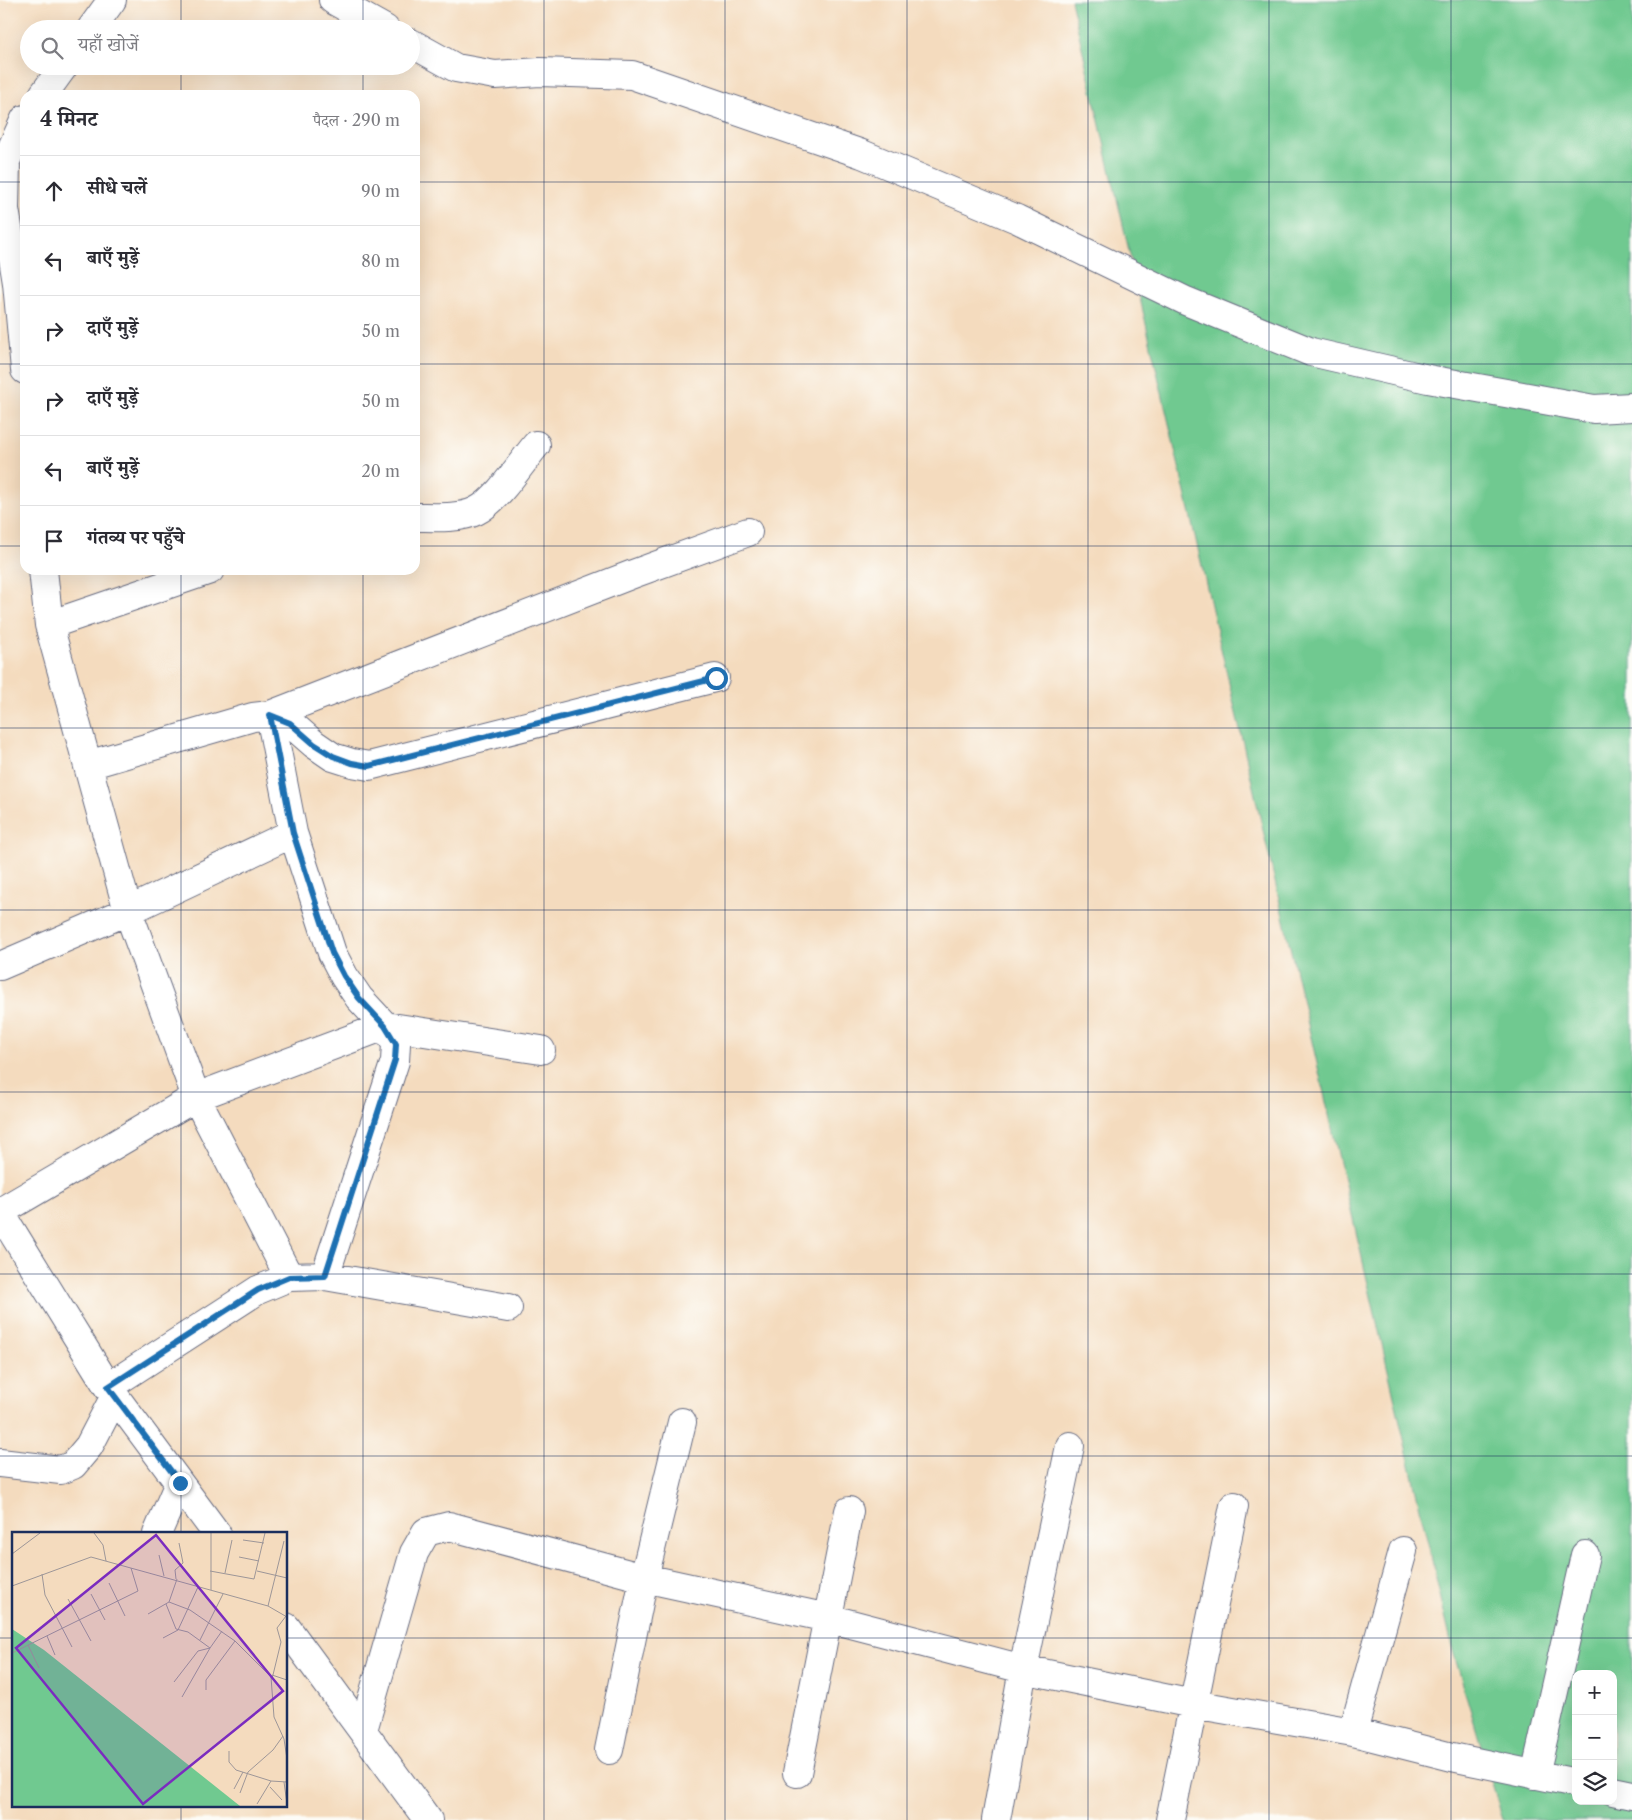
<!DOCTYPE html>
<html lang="hi">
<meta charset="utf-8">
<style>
body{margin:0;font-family:"Libre Caslon Text","Noto Serif Devanagari",serif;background:#f7f7f7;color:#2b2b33}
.controls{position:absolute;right:15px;bottom:15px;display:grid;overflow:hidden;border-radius:10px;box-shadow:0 5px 20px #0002}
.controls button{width:45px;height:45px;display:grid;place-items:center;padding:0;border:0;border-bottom:1px solid #e1e1e2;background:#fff;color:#2b2b33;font:25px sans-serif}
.stop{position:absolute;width:15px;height:15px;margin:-11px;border:4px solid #1f6fb2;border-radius:50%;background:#fff}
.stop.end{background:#1f6fb2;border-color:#fff;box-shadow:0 1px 5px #0008}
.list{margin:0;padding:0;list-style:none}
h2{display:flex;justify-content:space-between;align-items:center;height:65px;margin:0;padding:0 20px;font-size:21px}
h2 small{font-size:16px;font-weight:400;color:#7c7c81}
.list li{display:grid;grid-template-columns:32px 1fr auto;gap:15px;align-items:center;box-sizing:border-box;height:70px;padding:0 20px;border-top:1px solid #e1e1e2}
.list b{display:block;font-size:19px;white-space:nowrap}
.list em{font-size:16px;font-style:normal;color:#7c7c81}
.icon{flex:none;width:28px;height:28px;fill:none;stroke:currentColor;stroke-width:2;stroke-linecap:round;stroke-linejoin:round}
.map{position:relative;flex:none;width:1632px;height:1820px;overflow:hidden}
.search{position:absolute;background:#fff;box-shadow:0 5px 20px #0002;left:20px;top:20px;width:400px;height:55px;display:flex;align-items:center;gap:12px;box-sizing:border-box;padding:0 18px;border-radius:28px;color:#7c7c81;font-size:19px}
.panel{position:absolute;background:#fff;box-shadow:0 5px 20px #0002;left:20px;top:90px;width:400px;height:485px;border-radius:15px}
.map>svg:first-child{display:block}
</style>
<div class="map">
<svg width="1632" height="1820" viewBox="0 0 1632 1820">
<rect width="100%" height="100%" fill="#fdfcf7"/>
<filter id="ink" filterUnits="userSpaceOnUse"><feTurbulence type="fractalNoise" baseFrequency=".02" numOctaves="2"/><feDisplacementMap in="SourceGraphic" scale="10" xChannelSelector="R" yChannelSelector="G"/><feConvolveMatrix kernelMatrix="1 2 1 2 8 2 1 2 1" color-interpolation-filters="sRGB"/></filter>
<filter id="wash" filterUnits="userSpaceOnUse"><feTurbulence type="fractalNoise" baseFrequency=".0096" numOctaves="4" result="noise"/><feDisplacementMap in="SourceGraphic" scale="20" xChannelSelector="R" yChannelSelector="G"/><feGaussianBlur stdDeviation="1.12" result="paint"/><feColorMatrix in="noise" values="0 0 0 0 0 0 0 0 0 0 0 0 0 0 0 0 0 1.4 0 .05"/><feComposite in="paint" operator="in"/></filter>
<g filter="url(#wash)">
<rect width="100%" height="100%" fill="#f4dbbe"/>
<path fill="#70c990" stroke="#467c77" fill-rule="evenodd" d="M 1071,0 L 1632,0 L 1632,1820 L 1503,1820 L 1453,1651 ZM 1576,1674 L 1613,1674 L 1613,1801 L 1576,1801 Z"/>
</g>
<g filter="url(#ink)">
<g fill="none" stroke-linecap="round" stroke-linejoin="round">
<defs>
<path id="minor" d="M 333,0 L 385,29
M 91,29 L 112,0
M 411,43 L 456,68 L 495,75 L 540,72 L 632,75 L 862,154 L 1017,219 L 1186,301 L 1311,352 L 1428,379 L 1594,409 L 1632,407
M 43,95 L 64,66
M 25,119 L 6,161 L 5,209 L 17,283 L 25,370
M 415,517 C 433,517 460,519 476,511 C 497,501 521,463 536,445
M 43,570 L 49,625 L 128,911 L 196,1097 L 289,1277
M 49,625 L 210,570
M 88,765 L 253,717 L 270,715 L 290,723 L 314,744 L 333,757 L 352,763 L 369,766 L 715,678
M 0,966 L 128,911 L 293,833
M 0,1212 L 196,1097 L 385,1026 L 541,1050
M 0,1212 L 108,1387 L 217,1534
M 325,1276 L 395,1061 L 396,1044 L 385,1026 L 359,998 L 344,976 L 332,953 L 293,833 L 270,715 L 633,574 L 748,532
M 108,1387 L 258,1290 L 289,1277 L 325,1276 L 508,1308
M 0,1463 L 61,1470 L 73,1465 L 89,1446 L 115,1396
M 157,1534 L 179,1483
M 286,1627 L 428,1820
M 363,1730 L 414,1553 L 426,1532 L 449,1526 L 644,1578 L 828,1618 L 1023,1669 L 1193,1704 L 1353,1732 L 1452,1757 L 1576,1783
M 1353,1732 L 1403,1551
M 609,1750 L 644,1578 L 682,1422
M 797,1773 L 849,1511
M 1535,1775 L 1585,1555
M 1613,1791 L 1632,1795
M 996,1820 L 1023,1669 L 1070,1446
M 1170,1820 L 1234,1506"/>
</defs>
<use href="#minor" stroke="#676b80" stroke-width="30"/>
<use href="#minor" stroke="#fff" stroke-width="28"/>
</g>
</g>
<g fill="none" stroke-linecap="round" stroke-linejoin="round" filter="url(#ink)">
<path stroke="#1f6fb2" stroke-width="6" d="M 180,1483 L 108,1387 L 258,1290 L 289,1277 L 325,1276 L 395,1060 L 396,1044 L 385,1026 L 359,998 L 344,976 L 332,953 L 293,833 L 270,715 L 290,723 L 314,744 L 333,756 L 352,763 L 369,766 L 716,678"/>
</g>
<path fill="none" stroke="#1b2f5e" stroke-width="1" stroke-opacity="0.55" d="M 181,0 L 181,29M 363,0 L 363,29M 544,0 L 544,1820M 725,0 L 725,1820M 907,0 L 907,1820M 1088,0 L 1088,1820M 1269,0 L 1269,1820M 1451,0 L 1451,1820M 181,66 L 181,95M 363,66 L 363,95M 0,182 L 25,182M 415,182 L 1632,182M 0,364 L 25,364M 415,364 L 1632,364M 0,546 L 25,546M 415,546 L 1632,546M 181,570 L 181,1534M 363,570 L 363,1820M 0,728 L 1632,728M 0,910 L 1632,910M 0,1092 L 1632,1092M 0,1274 L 1632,1274M 0,1456 L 1632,1456M 0,1638 L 14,1638M 286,1638 L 1632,1638M 181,1806 L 181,1820"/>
<g transform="translate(12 1532)">
<rect width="275" height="275" fill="#f4dbbe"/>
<path d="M 0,97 L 32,118 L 228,274 L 0,274 Z" fill="#70c990"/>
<path fill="none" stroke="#9d9698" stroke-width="1" d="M 82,1 L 91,13 L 94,29M 231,8 L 252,11M 0,22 L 28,1M 147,23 L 152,44M 227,25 L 247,29M 198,39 L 242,47 L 253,1M 245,39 L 275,46M 213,41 L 220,8M 30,42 L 33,63 L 60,115M 164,47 L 163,38 L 171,31 L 167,11M 97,51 L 113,84M 0,54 L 79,25 L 256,74 L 275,85M 199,58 L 199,1M 79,62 L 93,88M 56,67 L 79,109M 157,70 L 178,78 L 223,109 L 259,145 L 262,185 L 272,207 L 275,227M 154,72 L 164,97 L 176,100 L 198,116 L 170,165M 256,74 L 272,9M 136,82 L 157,70 L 165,47M 35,104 L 43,123M 151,106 L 166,98 L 186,55M 188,108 L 211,62M 16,113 L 27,136M 0,121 L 126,59 L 119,36M 260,143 L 275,148M 260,147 L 269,110 L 265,96 L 274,84M 162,150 L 186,119 L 198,116 L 210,99M 194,158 L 194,148 L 223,109M 217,219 L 217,230 L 224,238 L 259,249 L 275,250M 272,250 L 275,272M 258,255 L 270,268M 222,257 L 231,240M 228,261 L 236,240 L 261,218 L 271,204M 245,272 L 259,249"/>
<path fill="#7b2cbf" fill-opacity="0.15" stroke="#7b2cbf" stroke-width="2.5" d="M 144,3 L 271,159 L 131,272 L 4,116 Z"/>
<rect width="275" height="275" fill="none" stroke="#1b2f5e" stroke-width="2.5"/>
</g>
</svg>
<div class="controls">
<button>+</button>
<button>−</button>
<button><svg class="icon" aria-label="layers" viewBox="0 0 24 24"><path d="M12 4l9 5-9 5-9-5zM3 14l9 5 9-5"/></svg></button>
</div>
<div class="stop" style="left:716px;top:678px"></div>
<div class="stop end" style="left:180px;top:1483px"></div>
<div class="search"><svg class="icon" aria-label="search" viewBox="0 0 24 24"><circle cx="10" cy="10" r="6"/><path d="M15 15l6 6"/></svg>यहाँ खोजें</div>
<section class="panel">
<h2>4 मिनट<small>पैदल · 290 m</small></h2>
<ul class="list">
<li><svg class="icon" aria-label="ahead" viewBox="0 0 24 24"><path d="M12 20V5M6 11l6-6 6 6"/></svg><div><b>सीधे चलें</b></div><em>90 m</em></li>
<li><svg class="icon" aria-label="left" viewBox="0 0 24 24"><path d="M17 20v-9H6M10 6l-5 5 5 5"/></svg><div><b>बाएँ मुड़ें</b></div><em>80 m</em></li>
<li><svg class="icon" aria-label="right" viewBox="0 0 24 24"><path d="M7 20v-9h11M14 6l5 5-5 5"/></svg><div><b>दाएँ मुड़ें</b></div><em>50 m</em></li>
<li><svg class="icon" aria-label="right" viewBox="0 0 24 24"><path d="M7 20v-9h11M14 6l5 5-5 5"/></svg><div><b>दाएँ मुड़ें</b></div><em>50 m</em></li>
<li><svg class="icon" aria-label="left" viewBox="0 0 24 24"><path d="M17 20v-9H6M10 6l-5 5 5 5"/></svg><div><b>बाएँ मुड़ें</b></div><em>20 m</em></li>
<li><svg class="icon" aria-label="arrive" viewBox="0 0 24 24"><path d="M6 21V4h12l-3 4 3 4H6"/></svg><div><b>गंतव्य पर पहुँचे</b></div></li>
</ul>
</section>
</div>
